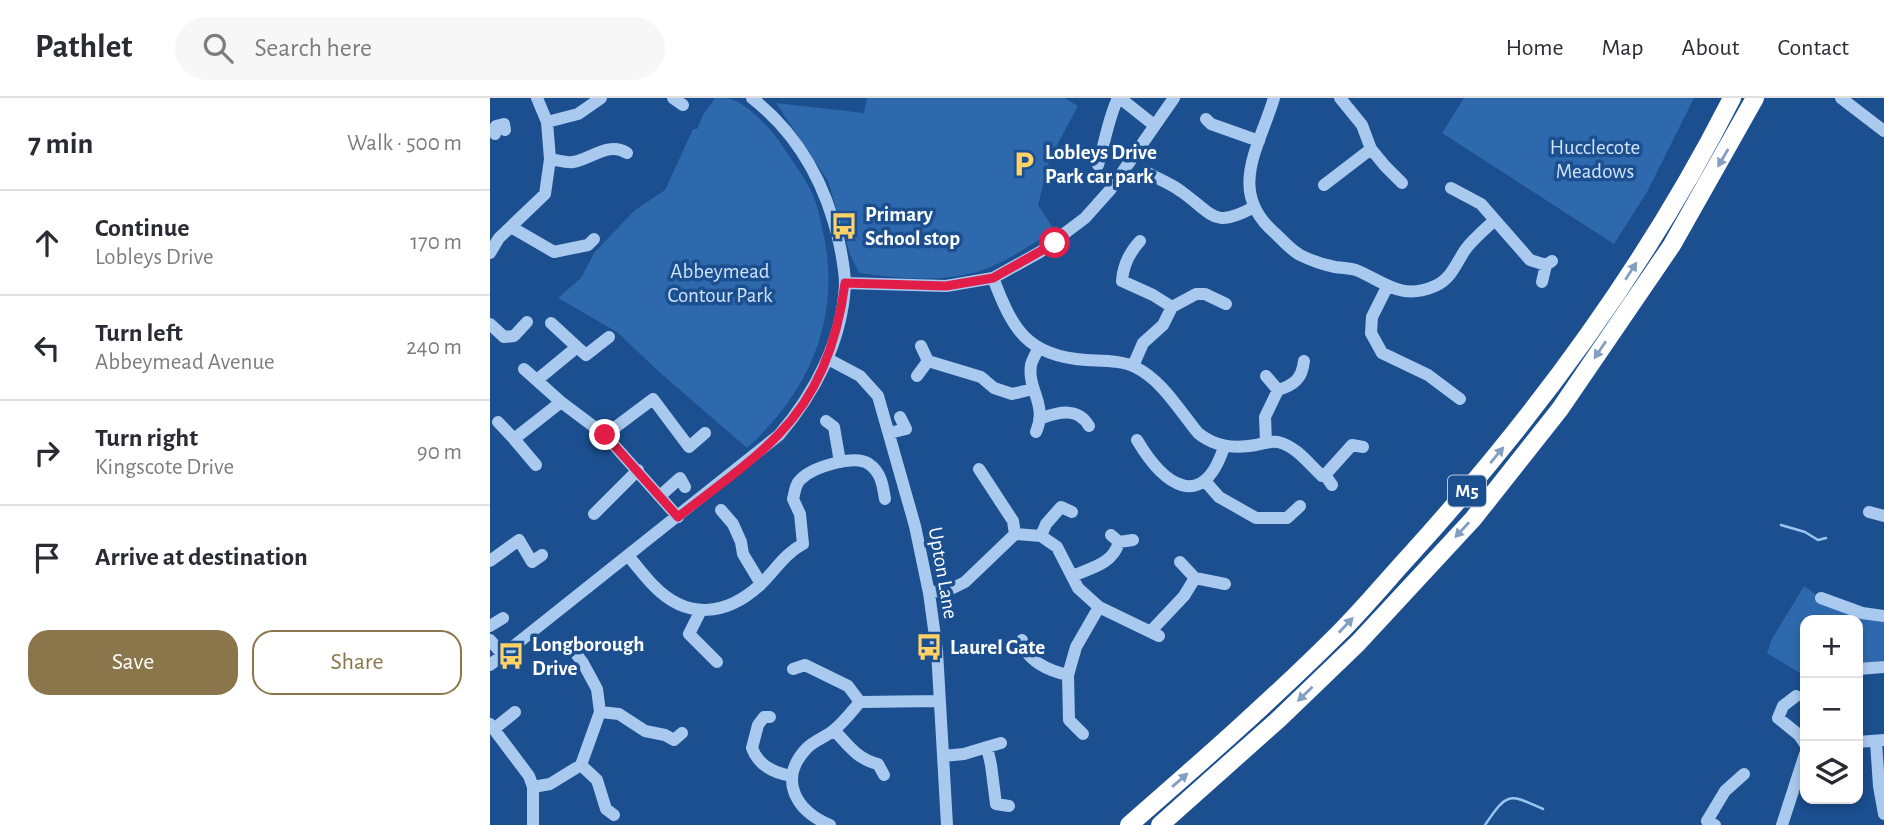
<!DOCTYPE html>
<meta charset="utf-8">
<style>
body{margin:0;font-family:"Alegreya Sans",sans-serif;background:#f7f7f7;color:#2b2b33}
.controls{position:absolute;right:21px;bottom:21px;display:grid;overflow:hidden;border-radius:14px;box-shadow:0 4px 10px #0003}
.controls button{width:63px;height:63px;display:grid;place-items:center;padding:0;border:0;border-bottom:2px solid #e1e1e2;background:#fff;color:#2b2b33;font:35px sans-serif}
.stop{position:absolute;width:21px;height:21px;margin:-16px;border:5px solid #e11d48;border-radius:50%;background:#fff}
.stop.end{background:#e11d48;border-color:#fff;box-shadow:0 2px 7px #0008}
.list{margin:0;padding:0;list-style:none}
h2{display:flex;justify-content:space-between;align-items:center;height:91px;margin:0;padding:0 28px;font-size:30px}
h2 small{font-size:23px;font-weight:400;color:#7c7c81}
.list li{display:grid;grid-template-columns:46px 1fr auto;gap:21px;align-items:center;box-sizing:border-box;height:105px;padding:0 28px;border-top:2px solid #e1e1e2}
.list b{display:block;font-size:26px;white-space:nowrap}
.list p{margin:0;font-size:23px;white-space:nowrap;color:#7c7c81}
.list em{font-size:23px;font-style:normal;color:#7c7c81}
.actions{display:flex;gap:14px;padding:21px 28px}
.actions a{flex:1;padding:16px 0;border:2px solid #8a764a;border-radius:21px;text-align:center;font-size:24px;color:#8a764a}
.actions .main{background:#8a764a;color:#fff}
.icon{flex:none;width:38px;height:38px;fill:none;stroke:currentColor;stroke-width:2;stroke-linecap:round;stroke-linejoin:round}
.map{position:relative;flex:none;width:1394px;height:727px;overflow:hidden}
header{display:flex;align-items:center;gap:42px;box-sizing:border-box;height:98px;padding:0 35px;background:#fff;border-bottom:2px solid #e1e1e2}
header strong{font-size:33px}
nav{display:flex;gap:38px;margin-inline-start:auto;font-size:24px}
.search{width:490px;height:63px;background:#f7f7f7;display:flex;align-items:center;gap:18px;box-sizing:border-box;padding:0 24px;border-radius:38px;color:#7c7c81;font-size:26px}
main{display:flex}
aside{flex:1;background:#fff}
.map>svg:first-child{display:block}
</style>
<header>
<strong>Pathlet</strong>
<div class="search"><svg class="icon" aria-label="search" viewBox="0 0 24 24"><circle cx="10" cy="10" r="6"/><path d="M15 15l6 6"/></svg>Search here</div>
<nav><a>Home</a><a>Map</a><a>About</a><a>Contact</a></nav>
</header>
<main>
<aside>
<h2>7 min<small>Walk · 500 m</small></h2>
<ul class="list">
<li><svg class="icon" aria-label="ahead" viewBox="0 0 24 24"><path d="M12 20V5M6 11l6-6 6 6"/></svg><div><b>Continue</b><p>Lobleys Drive</p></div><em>170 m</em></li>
<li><svg class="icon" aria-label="left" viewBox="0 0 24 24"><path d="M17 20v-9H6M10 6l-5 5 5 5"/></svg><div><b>Turn left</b><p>Abbeymead Avenue</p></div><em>240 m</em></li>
<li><svg class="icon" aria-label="right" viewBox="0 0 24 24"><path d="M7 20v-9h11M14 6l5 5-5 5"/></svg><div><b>Turn right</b><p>Kingscote Drive</p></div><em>90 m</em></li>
<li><svg class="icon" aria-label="arrive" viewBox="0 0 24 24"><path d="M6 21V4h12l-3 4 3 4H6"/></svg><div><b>Arrive at destination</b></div></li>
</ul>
<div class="actions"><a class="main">Save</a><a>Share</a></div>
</aside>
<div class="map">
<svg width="1394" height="727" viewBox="0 0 1394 727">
<rect width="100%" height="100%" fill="#1b4f8f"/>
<path fill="#2e69ad" d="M 225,0 C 230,0 237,0 241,1 C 262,9 284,34 295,52 C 304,65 314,79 321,93 C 328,107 331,124 334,139 C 351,222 318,295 257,350 L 167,272 L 127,234 L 68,200 L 91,180 L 104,155 L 144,113 L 175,92 L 203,31 L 207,31 L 213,17 Z
M 377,0 L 574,0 L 588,8 L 560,60 L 548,107 L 565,133 C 544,144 524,159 503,168 C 462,186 413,181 369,175 L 360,156 L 338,83 L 286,5 L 374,15 Z
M 974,0 L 1204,0 L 1157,94 L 1124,146 L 952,35 Z
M 1314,488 L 1331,500 L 1394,521 L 1394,562 L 1368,567 L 1368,522 L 1315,522 L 1315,573 L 1308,574 L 1277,555 L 1282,541 Z"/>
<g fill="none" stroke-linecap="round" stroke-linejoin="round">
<path stroke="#9cc4f0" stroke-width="2.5" d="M 1291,427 L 1315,434 L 1328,442 L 1336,440
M 995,727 C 1018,693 1019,696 1053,711"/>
<path stroke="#a9c9ee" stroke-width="12" d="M 183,0 L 193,7
M 630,0 L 664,27
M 784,0 C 769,50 736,94 786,136 C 793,143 801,152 810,157 C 820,162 834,167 845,169 C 852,170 859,170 866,172 C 895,184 911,203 945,188 C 961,181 966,166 975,152 C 983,141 995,131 1005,122 L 1040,162 L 1056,167 L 1062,163
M 850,0 L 872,27 L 881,51 L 895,68 L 912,85
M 1351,0 L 1394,33
M 716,21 L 721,26 L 769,43
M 57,24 L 88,16 L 111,0
M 5,36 L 6,28 L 14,26 L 15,32
M 60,61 C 67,62 77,65 83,64 C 101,61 119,43 137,55
M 608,67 C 615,44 618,21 628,0
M 658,75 C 670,82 682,86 692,94 C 724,117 724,131 764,109
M 834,87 L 881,51
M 961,90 L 991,106 L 1005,122
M 21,129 L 64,154 L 98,147 L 104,141
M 650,143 C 639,155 633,167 632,183 L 663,197 L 682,209
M 0,155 L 9,140 L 55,96 L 60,61 L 57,24 L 47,0
M 503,180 C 523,232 537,258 596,262 C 611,263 631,262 645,269 C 672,282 689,312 708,335 C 725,349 744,351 766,347 C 773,345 780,343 788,344 C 806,348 819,366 832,378 L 835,377 L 842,387
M 1052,184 L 1056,167
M 355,185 L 456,188 L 503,180 L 550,154 L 595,120 L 620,92 L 684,0
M 897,189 L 882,219 L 881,235 L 892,255 L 938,277 L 970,301
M 61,225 L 87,249
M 0,226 L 14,239 L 24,238 L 37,224
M 431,248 L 438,263 L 491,279 L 504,290 L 522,296 L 543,291
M 338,261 L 370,278 L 388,298 L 425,428 L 439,495 L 447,553 L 457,727
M 643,268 L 653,245 L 673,227 L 682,209 L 706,196 L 715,196 L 736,206
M 34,271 L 71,304 L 115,337 L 188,419
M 427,278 L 438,263
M 776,278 L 788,292
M 47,282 L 87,249 L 96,257 L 119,239
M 552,320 C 569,314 588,309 599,328
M 336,323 L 344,329 L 350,364
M 8,324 L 24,341 L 71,304
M 546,334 C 558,306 537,292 541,267 C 542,262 546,256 548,251
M 399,335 L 416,331 L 410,319
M 115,337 L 163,301 L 199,349 L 215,335
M 24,341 L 46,367
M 647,342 C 673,386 712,416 734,349
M 776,344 L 775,319 L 788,292 C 804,287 812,281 814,263
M 489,371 L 523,423 L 525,436
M 835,377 L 862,347 L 873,349
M 715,383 L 729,399 L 766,420 L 797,420 L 810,408
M 170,398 L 190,380 L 195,389
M 231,412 L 243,426 L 251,444 L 253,456 L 271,486
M 1379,414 L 1394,418
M 104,416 L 148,372
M 621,437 L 629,444 L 643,442
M 551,438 L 556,426 L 571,409 L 582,414
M 139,459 C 147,468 155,479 164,488 C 197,522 236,518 270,487 C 285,473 294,456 313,446 L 310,416 L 303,401 C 305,394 305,386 311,381 C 323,369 365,356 379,366 C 391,374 393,388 395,401
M 0,463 L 29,442 L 42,464 L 52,457
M 690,464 L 705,480
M 582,478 C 601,470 623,466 629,444
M 439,495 L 463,490 L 475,484 L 525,436 L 551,438 L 567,449 L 588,490 L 609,509 L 669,538
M 1331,500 L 1372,515 L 1394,518
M 210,514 L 199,536 L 227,564
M 0,528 L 13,520
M 660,534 L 694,498 L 705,480 L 735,486
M 0,542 L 13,557
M 532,542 C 535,563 560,573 578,577
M 0,567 L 289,337 C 325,295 352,243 355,187 C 355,173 352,158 349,144 C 336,87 308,36 262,0
M 303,571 L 315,567 L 358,588 L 370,604 L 449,603
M 1368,571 L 1394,569
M 1306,598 L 1293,608 L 1288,620 L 1309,637 L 1315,646
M 110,614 L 129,616 L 155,633 L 175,637 L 184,642 L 192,635
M 280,619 L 274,619 L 268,627 L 262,650 C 268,667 284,675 302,678
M 0,626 L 39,678 L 43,689 L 43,727
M 4,631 L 25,614
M 344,632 C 358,647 367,661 388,666 L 394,677
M 593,636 L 579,622 L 578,577 L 586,549 L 609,509
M 1368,644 L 1394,642
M 1386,644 L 1389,688 L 1394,716
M 497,649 L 511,645
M 453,658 L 474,656 L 497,649 L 501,667 L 506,706 L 519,708
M 91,667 L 107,682 L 116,711 L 124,717
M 43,689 L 60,686 L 91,667 L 110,614 L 107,591 L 93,565 L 81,549
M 340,727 C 306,713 287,681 317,650 C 325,642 336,639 344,632 C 354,624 362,613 370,604
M 1225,727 L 1217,723 L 1235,693 L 1254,676
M 1292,727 L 1315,656"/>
<path stroke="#fff" stroke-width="18" d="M 639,727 C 710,665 782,602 849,535 C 874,510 897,482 921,456 C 1047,317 1157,168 1242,0
M 670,727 L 789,621 L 868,545 L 983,421 L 1070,311 L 1182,147 L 1265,0"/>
</g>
<defs><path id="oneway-solid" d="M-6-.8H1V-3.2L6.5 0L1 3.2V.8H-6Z" transform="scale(1.75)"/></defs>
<g fill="#829ec1">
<use href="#oneway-solid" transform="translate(1233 60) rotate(120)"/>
<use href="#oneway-solid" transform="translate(1141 173) rotate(-57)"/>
<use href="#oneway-solid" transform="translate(1110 252) rotate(124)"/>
<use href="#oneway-solid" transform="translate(1007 357) rotate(-50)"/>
<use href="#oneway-solid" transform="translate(972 432) rotate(133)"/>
<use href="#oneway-solid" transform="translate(856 527) rotate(-47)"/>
<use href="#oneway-solid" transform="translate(815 596) rotate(136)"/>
<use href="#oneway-solid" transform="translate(690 682) rotate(-41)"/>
</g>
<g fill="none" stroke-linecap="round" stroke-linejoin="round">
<path stroke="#e11d48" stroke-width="9" d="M 115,337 L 188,419 C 222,392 259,367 289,336 C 329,295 348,240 355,185 L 456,188 L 503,180 L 565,145"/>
</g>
<defs>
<symbol id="parking-bare" viewBox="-9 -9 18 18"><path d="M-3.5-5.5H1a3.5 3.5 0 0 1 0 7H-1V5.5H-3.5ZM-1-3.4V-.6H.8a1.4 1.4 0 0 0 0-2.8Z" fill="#ffd166" stroke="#1b4f8f" stroke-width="2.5" paint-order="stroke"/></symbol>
<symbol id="bus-bare" viewBox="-9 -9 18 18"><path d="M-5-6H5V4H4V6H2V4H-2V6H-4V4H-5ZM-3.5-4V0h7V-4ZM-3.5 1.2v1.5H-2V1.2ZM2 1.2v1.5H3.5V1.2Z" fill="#ffd166" stroke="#1b4f8f" stroke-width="2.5" paint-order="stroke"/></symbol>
</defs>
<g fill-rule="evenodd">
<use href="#parking-bare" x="515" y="47" width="38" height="38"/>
<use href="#bus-bare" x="335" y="109" width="38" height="38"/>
<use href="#bus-bare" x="420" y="530" width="38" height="38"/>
<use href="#bus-bare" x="2" y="539" width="38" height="38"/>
</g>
<g text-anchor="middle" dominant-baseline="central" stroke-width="7" stroke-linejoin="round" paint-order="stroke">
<rect fill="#1b4f8f" stroke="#bbcadd" stroke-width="2" x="958" y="377.5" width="38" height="31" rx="5"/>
<g font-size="19" font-weight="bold" fill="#fff">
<text x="977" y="393">M5</text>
</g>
<g font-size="21" fill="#cfe3fa" stroke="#1b4f8f">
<text x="1105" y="49">Hucclecote<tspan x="1105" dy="24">Meadows</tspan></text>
<text x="230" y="173">Abbeymead<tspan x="230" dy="24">Contour Park</tspan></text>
</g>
<g font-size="21" font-weight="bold" fill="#fff" stroke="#1b4f8f" text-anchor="start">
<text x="555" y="54">Lobleys Drive<tspan x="555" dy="24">Park car park</tspan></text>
<text x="375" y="116">Primary<tspan x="375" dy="24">School stop</tspan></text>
<text x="42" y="546">Longborough<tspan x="42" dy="24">Drive</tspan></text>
<text x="460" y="549">Laurel Gate</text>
</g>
<g font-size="21" fill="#fff" stroke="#1b4f8f">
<text transform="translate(453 475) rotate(80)">Upton Lane</text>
</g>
</g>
</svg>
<div class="controls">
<button>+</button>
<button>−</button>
<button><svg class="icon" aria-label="layers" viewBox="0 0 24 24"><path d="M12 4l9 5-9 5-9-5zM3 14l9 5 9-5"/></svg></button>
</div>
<div class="stop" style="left:565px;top:145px"></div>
<div class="stop end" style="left:115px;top:337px"></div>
</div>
</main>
